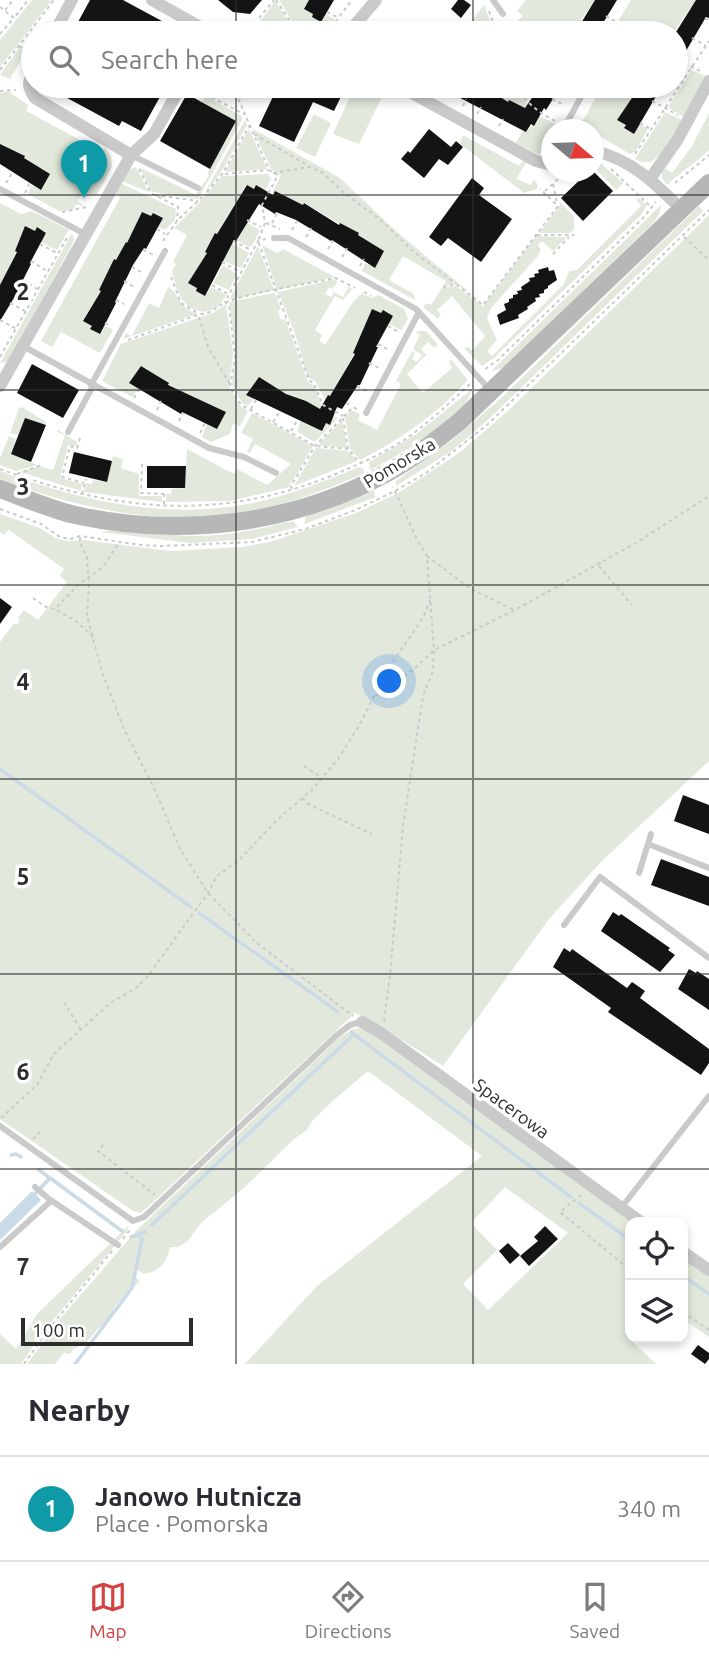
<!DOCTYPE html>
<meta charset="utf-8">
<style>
body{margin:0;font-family:Ubuntu,sans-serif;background:#f7f7f7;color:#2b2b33}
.controls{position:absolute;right:21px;bottom:21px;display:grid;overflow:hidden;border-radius:14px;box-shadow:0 4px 10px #0003}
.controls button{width:63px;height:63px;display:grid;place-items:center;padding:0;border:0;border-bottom:2px solid #e1e1e2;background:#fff;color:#2b2b33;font:35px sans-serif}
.compass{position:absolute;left:541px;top:119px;width:63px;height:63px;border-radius:50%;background:#fff;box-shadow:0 4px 10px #0003;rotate:109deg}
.scale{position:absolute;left:21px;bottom:18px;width:172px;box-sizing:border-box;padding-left:7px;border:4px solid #2d2d2d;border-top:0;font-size:19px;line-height:24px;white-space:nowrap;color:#2d2d2d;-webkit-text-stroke:5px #fff;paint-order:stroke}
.you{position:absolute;left:390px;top:682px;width:24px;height:24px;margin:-18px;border:5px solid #fff;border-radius:50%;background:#1a73e8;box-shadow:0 0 0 10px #1a73e833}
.badge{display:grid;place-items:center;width:46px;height:46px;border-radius:50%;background:#d34141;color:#fff;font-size:23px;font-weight:700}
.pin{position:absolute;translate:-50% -58px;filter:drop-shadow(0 2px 4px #0008)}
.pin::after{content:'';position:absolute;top:37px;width:24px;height:21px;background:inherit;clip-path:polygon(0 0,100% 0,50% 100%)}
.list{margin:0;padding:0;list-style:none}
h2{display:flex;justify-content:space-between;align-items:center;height:91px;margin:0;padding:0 28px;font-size:30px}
h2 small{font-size:23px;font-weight:400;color:#7c7c81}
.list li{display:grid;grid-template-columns:46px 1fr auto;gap:21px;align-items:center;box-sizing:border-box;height:105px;padding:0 28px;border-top:2px solid #e1e1e2}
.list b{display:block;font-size:26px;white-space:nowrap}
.list p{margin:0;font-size:23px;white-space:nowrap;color:#7c7c81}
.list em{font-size:23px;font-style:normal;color:#7c7c81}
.icon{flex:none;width:38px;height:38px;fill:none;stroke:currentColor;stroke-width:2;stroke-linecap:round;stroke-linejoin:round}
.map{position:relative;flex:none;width:709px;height:1364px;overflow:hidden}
.search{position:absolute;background:#fff;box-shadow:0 4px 10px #0003;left:21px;right:21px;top:21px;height:77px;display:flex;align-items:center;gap:18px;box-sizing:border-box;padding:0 24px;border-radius:38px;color:#7c7c81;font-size:26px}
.sheet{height:196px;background:#fff}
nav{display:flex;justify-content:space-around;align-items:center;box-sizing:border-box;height:98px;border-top:2px solid #e1e1e2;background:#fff;font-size:19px;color:#7c7c81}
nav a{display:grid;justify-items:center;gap:4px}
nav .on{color:#d34141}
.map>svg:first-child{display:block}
</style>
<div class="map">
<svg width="709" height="1364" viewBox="0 0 709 1364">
<rect width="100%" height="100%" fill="#fff"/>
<path fill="#e2e9dc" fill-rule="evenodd" d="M 32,0 L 52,0 L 0,67 L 0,40 Z
M 279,0 L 309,0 L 313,14 L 312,17 L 321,22 L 326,14 L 335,20 L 325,33 L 299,32 Z
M 526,0 L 595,0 L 572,33 L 502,33 L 523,16 L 517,11 Z
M 631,0 L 696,0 L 673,33 L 611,33 Z
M 275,1 L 296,32 L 258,24 Z
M 484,5 L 495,33 L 462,33 Z
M 19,48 L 26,51 L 10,79 L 0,75 Z
M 692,70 L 706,76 L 684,117 L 668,107 Z
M 355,86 L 369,86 L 384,93 L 359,144 L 333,134 Z
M 483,86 L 517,86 L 527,104 L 525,108 L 508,102 Z
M 602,86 L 640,86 L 617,120 L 626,125 L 624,129 L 634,134 L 639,124 L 648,129 L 636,151 L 630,154 L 594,133 L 594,130 L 587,129 L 575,123 L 584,119 Z
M 8,91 L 28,105 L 26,111 L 93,147 L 90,155 L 99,159 L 105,147 L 111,156 L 112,167 L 96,196 L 83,191 L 77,201 L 86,207 L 77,204 L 73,210 L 59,211 L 28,194 L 31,185 L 41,190 L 49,174 L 24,158 L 24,155 L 0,144 L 0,93 Z
M 206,96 L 242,116 L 242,120 L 198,199 L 152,192 L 139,167 L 196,195 L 209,175 L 207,174 L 236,121 L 202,102 Z
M 665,112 L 682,120 C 674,135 665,153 651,162 L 641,162 L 635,159 Z
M 709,113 L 709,150 C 696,163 680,172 667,185 L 662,178 L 662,172 L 665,168 L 672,173 L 692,146 Z
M 314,114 L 331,123 L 315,157 L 296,148 Z
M 540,116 L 557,125 L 554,129 L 552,130 L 551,135 L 539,155 L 516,143 L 523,130 L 527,131 Z
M 245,120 L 247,125 L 222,171 L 203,196 Z
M 249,129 L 267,169 L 225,172 Z
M 253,129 L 340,178 L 398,233 L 481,302 L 456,283 L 444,286 L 446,281 L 403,256 L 389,280 L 414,294 L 415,300 L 362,271 L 365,263 L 375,267 L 375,245 L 305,203 L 303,205 L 275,192 L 272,193 L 281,175 L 271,169 Z
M 463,135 L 519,166 L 524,159 L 527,161 L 516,179 L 531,185 L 534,179 L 538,185 L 537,189 L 524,193 L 460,144 Z
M 594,157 L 623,183 L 616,190 L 594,167 Z
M 136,167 L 149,192 L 121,181 L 130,169 Z
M 268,174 L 271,179 L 265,190 L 257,186 L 254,189 L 246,185 L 231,213 L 229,213 L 217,234 L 215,234 L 205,251 L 207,253 L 189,282 L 198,288 L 196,291 L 205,296 L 211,287 L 225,294 L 226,296 L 218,307 L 205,312 C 181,309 177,292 172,271 L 176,264 L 173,262 L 187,235 L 174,228 L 197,205 L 222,176 Z
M 120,183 L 176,209 L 175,220 L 165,230 L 158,227 L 163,218 L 154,213 L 151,216 L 142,212 L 127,243 L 125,243 L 116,260 L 114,259 L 101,291 L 83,320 L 92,326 L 91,329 L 99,334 L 104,325 L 113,330 L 100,353 L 61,332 L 52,347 L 41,341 L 121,196 L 114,192 Z
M 639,198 L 647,205 L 641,215 L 494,358 L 482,366 L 464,348 L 468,347 L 472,351 L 485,336 L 452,296 L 437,310 L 441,315 L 438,319 L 423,307 L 427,303 L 431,305 L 442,288 L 456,286 L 483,306 L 536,236 L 567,237 L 553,251 L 542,241 L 538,245 L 541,250 L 537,257 L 491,308 L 487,318 L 497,340 L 487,351 L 492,356 L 564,284 L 569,271 L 577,270 L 641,206 L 636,200 Z
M 559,201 L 574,216 L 574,230 L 570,233 L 539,233 L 560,205 Z
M 0,203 L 21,214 L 32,211 L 69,230 L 57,250 L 41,242 L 46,232 L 37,228 L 35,231 L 25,227 L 15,251 L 16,252 L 0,286 Z
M 661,205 L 659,215 L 654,222 L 504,368 L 491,371 Z
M 699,206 L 703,211 L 488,420 L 450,452 L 396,486 L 396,481 L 452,440 L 499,400 Z
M 709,215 L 709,761 L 601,862 L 549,919 L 443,1066 L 375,1023 L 355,1013 L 148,1207 L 140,1213 L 133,1211 L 0,1119 L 0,642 L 14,623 L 17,625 L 20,620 L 18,618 L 24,610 L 38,620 L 67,582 L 60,576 L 64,569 L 9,530 L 4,535 L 0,532 L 0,514 L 40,528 L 55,538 L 67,541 L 83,540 L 170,551 L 241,547 L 270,542 L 356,513 L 400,492 L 459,453 L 510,409 Z
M 246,222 L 260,230 L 252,246 L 249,247 L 236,240 Z
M 72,233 L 74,239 L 71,247 L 7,362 L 0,363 Z
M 232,243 L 249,253 L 241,268 L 223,261 Z
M 262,245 L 278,253 L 283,249 L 335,277 L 277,290 Z
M 258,246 L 274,290 L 229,300 Z
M 223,265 L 237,274 L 229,290 L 213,283 Z
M 336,279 L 337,283 L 332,289 L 329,287 L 325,294 L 331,297 L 334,292 L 343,297 L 348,288 L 347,286 L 352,289 L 343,300 L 335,296 L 315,330 L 322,335 L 319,341 L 325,345 L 353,302 L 362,293 L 371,298 L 379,295 L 404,309 L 408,319 L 401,330 L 389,324 L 393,316 L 384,311 L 381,313 L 372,309 L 354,354 L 330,396 L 328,395 L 325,400 L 316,382 L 308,377 L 295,334 L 278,292 Z
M 168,287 C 180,293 176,306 197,314 L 123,339 L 126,333 L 132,336 L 149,303 L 159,308 Z
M 275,293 L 281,309 L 278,311 L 281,320 L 285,319 L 308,382 L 314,386 L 323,409 L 321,411 L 306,401 L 286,394 L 259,378 L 246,394 L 254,399 L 248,406 L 242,403 L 232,385 L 236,352 L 229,302 Z
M 226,304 L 233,354 L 229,387 L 240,406 L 248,411 L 240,426 L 233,423 L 230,434 L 211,442 L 202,437 L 207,424 L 217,429 L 225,412 L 168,385 L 169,383 L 142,366 L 129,383 L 138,388 L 132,397 L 102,381 L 121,344 L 213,313 Z
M 418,331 L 426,331 L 438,345 L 434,348 L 428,342 L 421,349 L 426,355 L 407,374 L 423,393 L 452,368 L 449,362 L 451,359 L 468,380 C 437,414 401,439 360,460 L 350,449 L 345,417 L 351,410 L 360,414 L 358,420 L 377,430 L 401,384 L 396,381 L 412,351 L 415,353 L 412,359 L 417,362 L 422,355 L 413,349 L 420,335 L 416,332 Z
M 472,389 C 468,416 395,458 370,470 L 369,462 L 415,435 Z
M 22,407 L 46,422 L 45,426 L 25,418 L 18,435 L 10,433 L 19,408 Z
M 252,413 L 313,446 L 289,487 L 230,501 L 166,502 L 166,494 L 171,494 L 172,489 L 185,488 L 187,449 L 234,474 L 237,469 L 267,485 L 291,464 L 255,444 L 250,453 L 247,452 L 253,439 L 241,433 Z
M 334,416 L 338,418 L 315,442 L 297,432 L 301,420 L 322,431 L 326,423 L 330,425 Z
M 342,420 L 347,448 L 318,445 Z
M 58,430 L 77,442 L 76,446 L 68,445 L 60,478 L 82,484 L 81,491 L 20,472 L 40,466 L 53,470 L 65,435 L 57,432 Z
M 9,436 L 16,439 L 11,454 L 37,465 L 16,471 L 0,465 L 0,458 Z
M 316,448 L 348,451 L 357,461 L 294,486 Z
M 113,456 L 123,459 L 121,468 L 139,474 L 139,496 L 162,496 L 162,502 L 84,492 L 86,483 L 92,484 L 93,480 L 107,482 Z
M 359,467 L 362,468 L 365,473 C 320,492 275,510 226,515 C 149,525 72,505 0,480 L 0,471 C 78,500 164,520 247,504 C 285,497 323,482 359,467 Z
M 373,490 L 376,497 L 304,524 L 306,516 Z
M 293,521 L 298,527 L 252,539 L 190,543 L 101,532 C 128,527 165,536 194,536 C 228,536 260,529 293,521 Z
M 362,1028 L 372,1032 L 634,1222 L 630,1222 L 630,1338 L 638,1338 L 634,1343 L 656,1364 L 245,1364 L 317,1286 L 482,1156 L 368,1071 L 336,1098 L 312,1121 L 307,1130 L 294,1139 L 246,1186 L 200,1224 L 188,1241 L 178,1247 L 170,1247 C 167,1262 161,1271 144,1274 L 135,1268 L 133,1274 L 140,1281 L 115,1306 L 110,1320 C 99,1325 96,1332 88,1341 C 82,1347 74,1345 70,1354 L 64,1353 L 55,1364 L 27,1364 L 59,1320 L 136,1231 L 340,1037 L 353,1029 ZM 505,1187 L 568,1233 L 488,1310 L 463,1284 L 497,1250 L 471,1223 Z
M 128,1226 L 127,1231 L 40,1336 L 21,1364 L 0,1364 L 0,1334 L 16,1349 L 37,1314 Z
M 683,1257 L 709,1276 L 709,1337 L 683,1319 Z"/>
<path fill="#cadae7" d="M 32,1191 L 41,1200 L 0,1240 L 0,1223 Z"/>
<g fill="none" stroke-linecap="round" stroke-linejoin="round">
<path stroke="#cadae7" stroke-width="3.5" d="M 0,769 L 191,907
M 199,913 L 338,1012
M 351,1032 L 571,1197
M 11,1155 L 16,1154 L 21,1157
M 39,1170 L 50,1178
M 35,1194 L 50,1178 L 122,1231
M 579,1203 L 630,1240
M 152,1225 L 353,1035
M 131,1237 L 145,1232
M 683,1276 L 709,1294
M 75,1364 L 132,1288 L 142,1239 L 138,1234"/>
</g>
<path fill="#141414" d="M 90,0 L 123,0 L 184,33 L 127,33 L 109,24 L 104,33 L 72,33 Z
M 218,0 L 262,0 L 250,14 L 233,12 Z
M 309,0 L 334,0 L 321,22 L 312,17 L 313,14 L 304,9 Z
M 458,0 L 464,0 L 471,5 L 461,18 L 451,9 Z
M 595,0 L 617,0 L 597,33 L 575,33 Z
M 696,0 L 709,0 L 709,18 L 706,17 L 676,68 L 676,32 Z
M 45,86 L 107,86 L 128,97 L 134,86 L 166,86 L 141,131 L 122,121 L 119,126 Z
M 278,86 L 346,86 L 334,111 L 313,102 L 294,142 L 259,126 Z
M 437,86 L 483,86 L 508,102 L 509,100 L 525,108 L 540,86 L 561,86 L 546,110 L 544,108 L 534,126 L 531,124 L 526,132 Z
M 640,86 L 662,86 L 634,134 L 624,128 L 626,125 L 617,120 Z
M 187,94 L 236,121 L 210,169 L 160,141 Z
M 429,129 L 451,147 L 456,141 L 463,147 L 448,165 L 439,159 L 424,178 L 401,159 L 408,151 L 410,153 Z
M 0,144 L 25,156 L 24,158 L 50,174 L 41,190 L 0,164 Z
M 588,172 L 594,172 L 613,191 L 583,221 L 561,198 Z
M 472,178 L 484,188 L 479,195 L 512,219 L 481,262 L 448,238 L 441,246 L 429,237 Z
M 247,185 L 254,189 L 256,185 L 273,195 L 275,191 L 303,205 L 304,203 L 339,225 L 340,223 L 359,233 L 358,235 L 384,251 L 375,268 L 332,240 L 331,241 L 296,220 L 276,212 L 275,214 L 259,204 L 236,241 L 234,240 L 205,296 L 196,291 L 197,288 L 188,283 L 207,253 L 205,252 L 215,233 L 217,234 Z
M 142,212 L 151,216 L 153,213 L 163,218 L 146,249 L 144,248 L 133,265 L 115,302 L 116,303 L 100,334 L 90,329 L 92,326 L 83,321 L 101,291 L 99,290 L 114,259 L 116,260 L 126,242 L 127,243 Z
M 25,226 L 35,231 L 37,227 L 46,233 L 30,263 L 31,264 L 22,282 L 23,283 L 0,321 L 0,285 L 17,252 L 15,251 Z
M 548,267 L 549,271 L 554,270 L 557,280 L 548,286 L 548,288 L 544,290 L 544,293 L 539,294 L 540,297 L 535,298 L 536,301 L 527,307 L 528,309 L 518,315 L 519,318 L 500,325 L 497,315 L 506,310 L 504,304 L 509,302 L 509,299 L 513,298 L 513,295 L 518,294 L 517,291 L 522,290 L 521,287 L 530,281 L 529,278 L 535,277 L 534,274 L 539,273 L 538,270 Z
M 372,309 L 381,313 L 383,310 L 393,316 L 376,347 L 378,347 L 360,385 L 358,385 L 342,409 L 337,407 L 330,425 L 326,423 L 322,431 L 246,395 L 259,377 L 286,394 L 306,401 L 320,409 L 328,395 L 330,396 L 355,354 L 353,353 Z
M 32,364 L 79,390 L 63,418 L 17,393 Z
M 141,366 L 169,383 L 168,385 L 226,412 L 217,429 L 182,412 L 181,414 L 129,383 Z
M 25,418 L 46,425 L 31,462 L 11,454 Z
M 74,452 L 112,461 L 107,482 L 69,473 Z
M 147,466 L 186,466 L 185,488 L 147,488 Z
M 0,598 L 12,607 L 0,624 Z
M 683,795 L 709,805 L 709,834 L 674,821 Z
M 661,859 L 709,877 L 709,906 L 651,885 Z
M 613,912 L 619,916 L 621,914 L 670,948 L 668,950 L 675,955 L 660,972 L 601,931 Z
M 564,948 L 570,952 L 572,949 L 627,988 L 632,982 L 645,991 L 640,998 L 709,1049 L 709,1063 L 701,1075 L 608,1012 L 611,1008 L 553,967 Z
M 689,969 L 696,973 L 697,971 L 709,979 L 709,1010 L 678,989 Z
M 545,1226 L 558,1239 L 529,1266 L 520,1256 L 538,1241 L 534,1237 Z
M 508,1243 L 520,1255 L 510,1264 L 499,1251 Z
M 698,1345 L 709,1353 L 709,1359 L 705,1364 L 691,1354 Z"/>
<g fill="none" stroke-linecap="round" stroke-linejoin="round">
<path stroke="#cacaca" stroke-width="2" stroke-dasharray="3.5 3.5" stroke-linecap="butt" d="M 276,0 L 298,33
M 0,7 L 14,18 L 28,0
M 5,10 L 13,0
M 489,11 L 497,33
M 327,12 L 339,18
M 606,16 L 616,22
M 259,18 L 274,0
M 705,18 L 709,20
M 283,30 L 295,33
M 106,33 L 109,27 L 122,33
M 327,33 L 352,0
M 0,34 L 13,19
M 692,38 L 705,45
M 19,46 L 27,50
M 678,60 L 702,72
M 0,70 L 54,0
M 111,86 L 127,94 L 131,86
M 233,86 L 269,170 L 278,175 L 262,205 L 265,223 L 258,241 L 309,380 L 314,384 L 323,405 L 343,416
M 517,86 C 525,103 540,113 555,121
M 193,88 L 244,114
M 0,91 L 16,90
M 440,94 L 444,87
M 552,99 L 564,105
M 652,101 L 678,115
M 463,106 L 466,99
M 477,114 L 481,107
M 640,123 L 651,129
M 499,126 L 503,119
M 254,134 L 309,166
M 635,154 L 709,41
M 139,169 L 151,193 L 178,207 L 177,221
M 611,169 L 650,206
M 273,173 L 310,167 L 323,173 L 344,193 L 382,221 L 413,251 L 456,284
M 225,174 L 268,170
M 6,183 L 13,171
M 675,183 L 709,155
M 553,184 L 557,203
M 545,191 L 558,179
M 207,192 L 223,173 L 249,126
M 25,193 L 30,182
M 155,195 L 198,201
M 62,212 L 87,207
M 247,220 L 261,227
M 266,223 L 280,229
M 272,223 L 278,212
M 157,229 L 165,234
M 292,230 L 297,221
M 537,235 L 574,235
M 306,237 L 311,228
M 684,237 L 709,260
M 266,239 L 258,241 L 225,302 L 229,305 L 235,357 L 230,387 L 241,405 L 315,446 L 348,449
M 163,241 L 177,221 L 203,196
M 233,241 L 251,250
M 40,244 L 57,253
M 328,249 L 333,241
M 143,250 L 154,255
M 553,254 L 569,237
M 342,257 L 347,248
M 31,261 L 47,271
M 222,262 L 240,272
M 360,266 L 364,259
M 132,267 L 141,272
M 171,277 L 181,303 L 199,314
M 23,280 L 37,289
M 124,281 L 136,288
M 212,285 L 228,294
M 443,287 L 456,284 L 483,305 L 558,206 L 540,189
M 364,292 L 371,296
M 116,300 L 124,304
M 10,303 L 25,311
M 199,317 L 208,347 L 230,384
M 0,320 L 15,328
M 105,323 L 111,326
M 388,326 L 399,332
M 128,340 L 200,314 C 214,314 218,304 229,301 C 263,290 301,285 336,278 L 355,288
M 378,344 L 389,350
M 0,357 L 68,236
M 369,363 L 379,368
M 485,369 L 497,361 L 643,218 L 656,202
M 357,386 L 367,391
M 134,398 L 139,389
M 346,403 L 352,406
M 251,409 L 256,400
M 157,410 L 161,401
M 343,418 L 348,449 L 360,463
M 179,421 L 183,413
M 273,422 L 280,411
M 291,431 L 298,419
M 200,433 L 205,423
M 80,438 L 77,448 L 70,446 L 62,477 L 84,483
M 142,464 L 141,493 L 164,494
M 0,469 C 115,511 215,522 331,476 C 357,465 383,454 407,438 C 430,422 450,402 471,383
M 17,474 L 41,465
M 292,489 L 291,486 L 315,446 L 353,407 L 358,410
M 82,494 L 86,479
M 164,504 L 164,490
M 0,509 L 41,524 L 60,537 L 70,539 L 80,536 L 141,545 L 162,546 L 252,542 L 305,529 L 353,511 L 395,491 L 426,473 L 488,424 L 709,210
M 80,537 L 80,543 L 87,557 L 89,587 L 87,616 L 102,672 L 124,729 L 155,790 L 180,849 L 208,893 L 257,943 L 353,1016
M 427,556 L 471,589 L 514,610
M 599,566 L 632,605
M 33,598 L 46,607 L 55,609 L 80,583 L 102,568 L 118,544
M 57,610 L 76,621 L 94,638
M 375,696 L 414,669 L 434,650 L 515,610 L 636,543 L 709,496
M 304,766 L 321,777
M 302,798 L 310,805 L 372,834
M 64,1002 L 81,1030
M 384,1021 L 390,975 L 403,826 L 423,696 L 433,671 L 434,650 L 427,556 L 417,540 L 393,487
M 1,1118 L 37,1085 L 54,1054 L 109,1004 L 136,988 L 148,976 L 208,893 L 217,876 L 240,859 L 277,820 L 312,790 L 338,759 L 359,726 L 386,672 L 423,618 L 430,600
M 33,1139 L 40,1132
M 103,1145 L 98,1151 L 155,1195
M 581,1195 L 560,1212 L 630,1270
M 123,1239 L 130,1230
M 683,1312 L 709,1330
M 24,1364 L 48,1330 L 112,1251"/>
<path stroke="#cacaca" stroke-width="6" d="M 493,0 L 503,14
M 563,130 L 587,86
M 131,155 L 198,188
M 0,189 L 85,234
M 274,238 L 288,238 L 416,309 L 489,389
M 23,346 L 209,448 L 244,457 L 276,473
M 91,385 L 165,251
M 366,413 L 419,312
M 68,432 L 93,386
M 648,844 L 709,868
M 639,873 L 651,834
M 564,925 L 600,877 L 709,958
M 0,1126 L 133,1221 L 144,1217 L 337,1035 L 350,1025 L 362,1022
M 35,1187 L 49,1199 L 118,1245
M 621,1208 L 709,1096
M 0,1247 L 51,1201"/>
<path stroke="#cacaca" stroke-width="12" d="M 152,0 L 211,33 L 239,27 L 272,33
M 54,33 L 72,0
M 348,33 L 376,0
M 33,72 C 27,83 28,88 35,98 L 131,155
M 399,86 L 536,161 L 552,165
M 594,151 C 631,159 655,183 682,210
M 570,172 L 575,172
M 650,179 L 678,139 L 709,81
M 0,386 L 131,155 L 154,134 L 181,86
M 362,1022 L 381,1033 L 641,1222
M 683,1252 L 709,1270"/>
<path stroke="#b7b7b7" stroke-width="18" d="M 0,489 C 25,498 49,509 75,515 C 180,538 290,525 385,474 C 412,460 435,441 459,422 L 709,183"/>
</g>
<path fill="none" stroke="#2d2d2d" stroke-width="2" stroke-opacity="0.55" d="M 236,0 L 236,33M 473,0 L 473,33M 236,86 L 236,1364M 473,86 L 473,1364M 0,195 L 709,195M 0,390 L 709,390M 0,585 L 709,585M 0,779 L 709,779M 0,974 L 709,974M 0,1169 L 709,1169"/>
<g text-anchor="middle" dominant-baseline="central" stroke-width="7" stroke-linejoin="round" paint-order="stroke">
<g font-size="18" fill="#2d2d2d" stroke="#fff">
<text transform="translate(399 462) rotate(-31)">Pomorska</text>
<text transform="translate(512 1108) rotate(36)">Spacerowa</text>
</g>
</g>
<g font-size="23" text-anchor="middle" font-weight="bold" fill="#2d2d2d" stroke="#fff" stroke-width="7" stroke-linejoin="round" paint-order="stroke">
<text x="23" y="300">2</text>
<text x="23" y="495">3</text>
<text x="23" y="690">4</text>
<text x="23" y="885">5</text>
<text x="23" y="1080">6</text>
<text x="23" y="1275">7</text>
</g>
</svg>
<div class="controls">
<button><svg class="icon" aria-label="locate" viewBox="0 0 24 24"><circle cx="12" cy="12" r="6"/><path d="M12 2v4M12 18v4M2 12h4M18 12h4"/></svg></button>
<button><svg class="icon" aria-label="layers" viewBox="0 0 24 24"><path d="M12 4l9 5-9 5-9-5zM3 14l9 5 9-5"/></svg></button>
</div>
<svg class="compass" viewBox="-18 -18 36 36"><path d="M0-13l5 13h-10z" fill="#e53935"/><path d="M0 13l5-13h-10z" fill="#7c7c81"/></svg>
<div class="scale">100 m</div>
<div class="you"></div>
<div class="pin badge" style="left:84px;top:198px;background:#0f9aa8">1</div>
<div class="search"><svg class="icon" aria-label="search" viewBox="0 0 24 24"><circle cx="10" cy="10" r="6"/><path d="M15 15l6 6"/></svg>Search here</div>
</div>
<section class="sheet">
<h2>Nearby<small></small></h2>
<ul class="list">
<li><span class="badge" style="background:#0f9aa8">1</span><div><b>Janowo Hutnicza</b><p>Place · Pomorska</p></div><em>340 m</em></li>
</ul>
</section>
<nav>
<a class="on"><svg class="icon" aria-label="map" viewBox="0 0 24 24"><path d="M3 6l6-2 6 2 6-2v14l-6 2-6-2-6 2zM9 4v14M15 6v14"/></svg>Map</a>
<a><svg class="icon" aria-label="directions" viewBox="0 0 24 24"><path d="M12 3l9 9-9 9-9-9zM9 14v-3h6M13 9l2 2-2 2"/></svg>Directions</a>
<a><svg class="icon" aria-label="saved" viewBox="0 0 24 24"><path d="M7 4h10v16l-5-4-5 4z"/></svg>Saved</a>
</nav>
